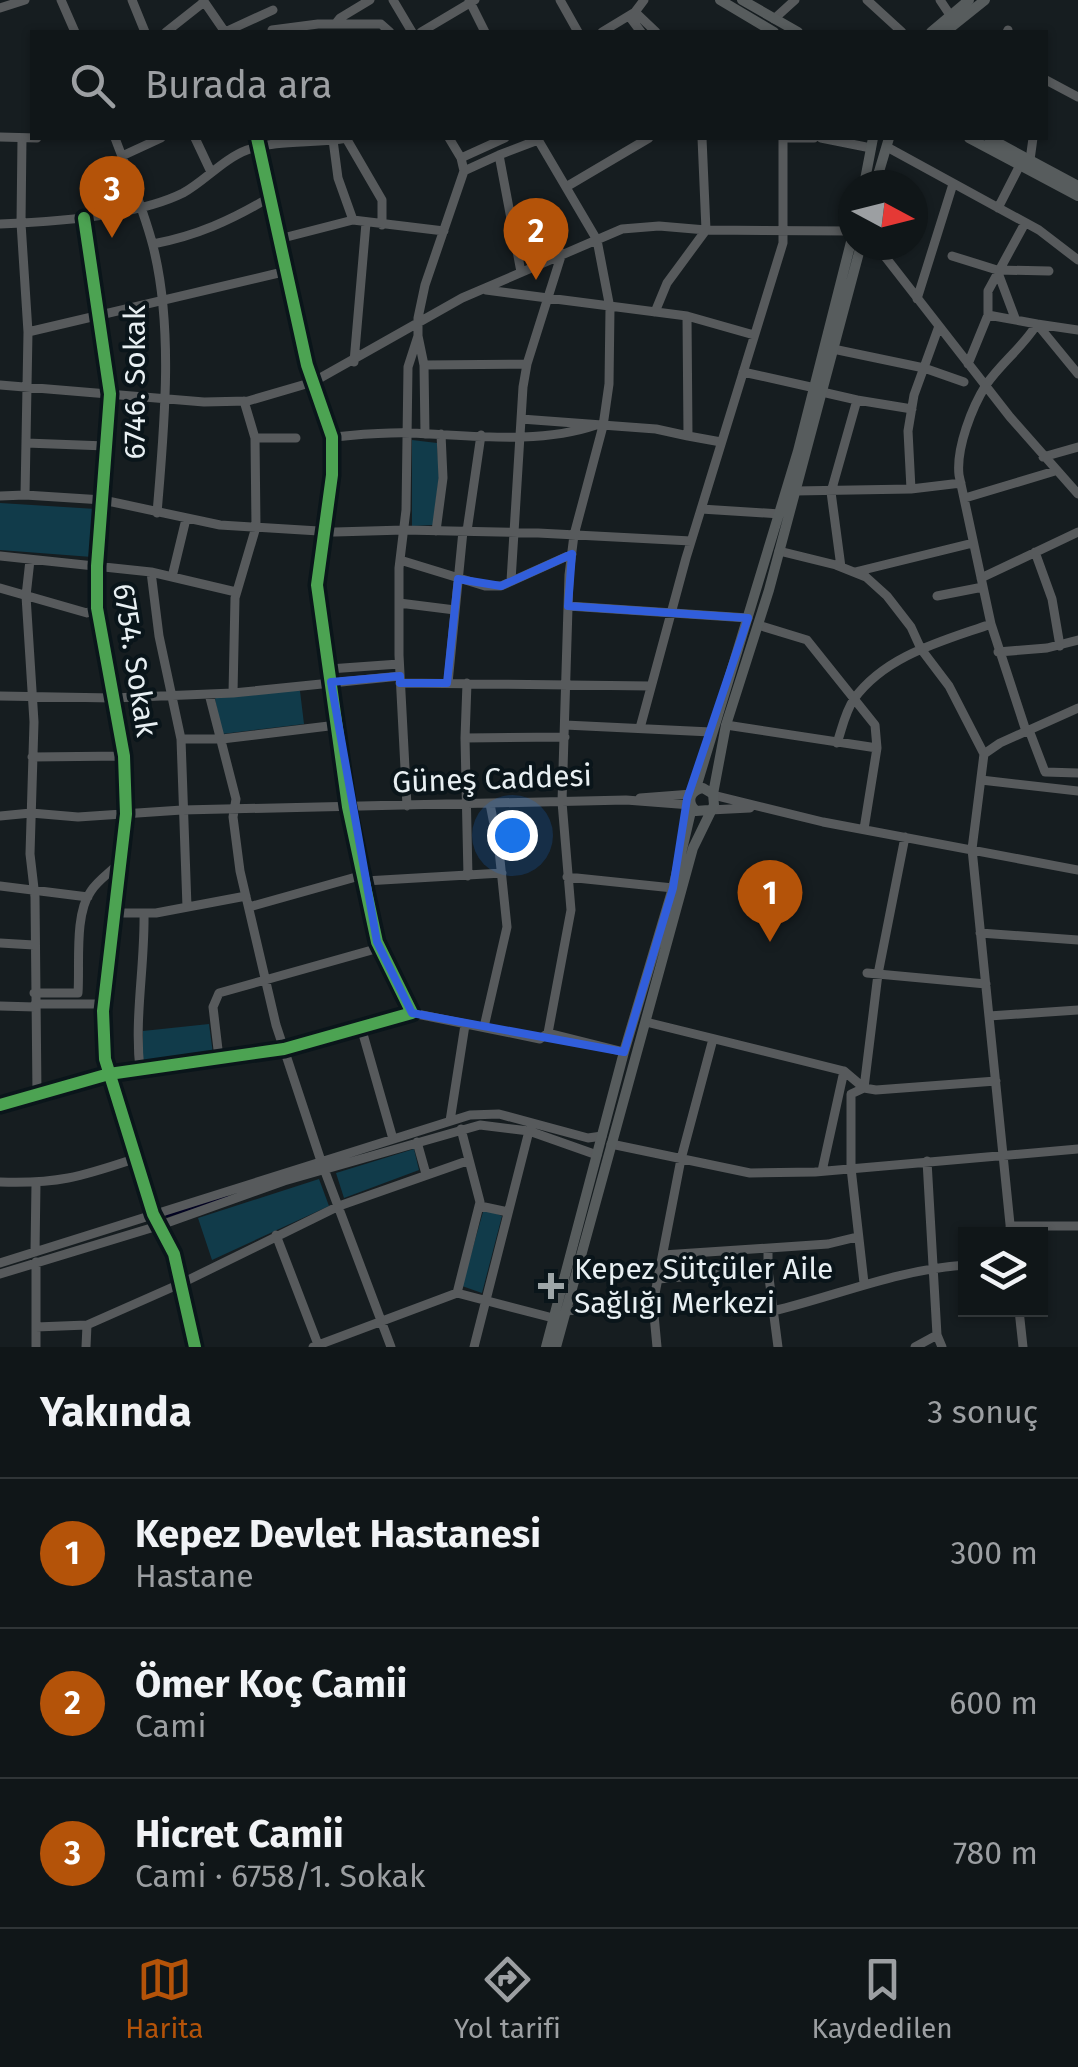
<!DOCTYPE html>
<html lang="tr">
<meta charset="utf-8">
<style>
body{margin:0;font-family:"Fira Sans",sans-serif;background:#1e2325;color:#f1f3f6}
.controls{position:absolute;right:30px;bottom:30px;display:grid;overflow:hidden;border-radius:0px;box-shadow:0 2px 8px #0004}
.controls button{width:90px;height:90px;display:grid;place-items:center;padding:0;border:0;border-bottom:2px solid #303537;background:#101618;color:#f1f3f6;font:50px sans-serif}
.compass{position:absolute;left:838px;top:170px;width:90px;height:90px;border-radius:50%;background:#101618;box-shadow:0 2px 8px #0004;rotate:97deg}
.you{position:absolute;left:512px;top:835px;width:35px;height:35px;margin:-25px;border:8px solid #fff;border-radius:50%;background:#1a73e8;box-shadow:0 0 0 15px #1a73e833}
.badge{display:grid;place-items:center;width:65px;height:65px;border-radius:50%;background:#b45309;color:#fff;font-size:32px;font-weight:700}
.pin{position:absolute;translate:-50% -82px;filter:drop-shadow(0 2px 5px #0008)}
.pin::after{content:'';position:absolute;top:52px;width:35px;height:30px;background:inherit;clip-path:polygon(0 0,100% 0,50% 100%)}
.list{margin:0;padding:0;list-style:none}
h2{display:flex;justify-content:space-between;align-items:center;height:130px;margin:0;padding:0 40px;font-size:42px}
h2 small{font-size:32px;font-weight:400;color:#9c9fa2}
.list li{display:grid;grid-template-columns:65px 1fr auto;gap:30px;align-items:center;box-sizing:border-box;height:150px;padding:0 40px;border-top:2px solid #303537}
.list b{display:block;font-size:38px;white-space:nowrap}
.list p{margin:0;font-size:32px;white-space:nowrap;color:#9c9fa2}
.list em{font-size:32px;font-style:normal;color:#9c9fa2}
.icon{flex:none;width:55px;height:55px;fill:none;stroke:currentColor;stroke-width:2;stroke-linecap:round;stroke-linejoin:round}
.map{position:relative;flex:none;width:1078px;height:1347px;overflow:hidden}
.search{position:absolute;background:#101618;box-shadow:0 2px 8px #0004;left:30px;right:30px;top:30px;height:110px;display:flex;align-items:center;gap:25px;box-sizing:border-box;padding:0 35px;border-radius:0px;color:#9c9fa2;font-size:38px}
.sheet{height:580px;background:#101618}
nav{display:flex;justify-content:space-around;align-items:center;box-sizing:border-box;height:140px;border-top:2px solid #303537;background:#101618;font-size:28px;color:#9c9fa2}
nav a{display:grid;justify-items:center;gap:5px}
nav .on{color:#b45309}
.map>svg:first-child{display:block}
</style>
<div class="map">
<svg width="1078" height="1347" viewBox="0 0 1078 1347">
<rect width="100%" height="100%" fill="#161d20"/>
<path fill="#113b4a" d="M 412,440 L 437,443 L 439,476 L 433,525 L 412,526 Z
M 0,503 L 96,509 L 92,557 L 0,550 Z
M 295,690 L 300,691 L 304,724 L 222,734 L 215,699 L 217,696 Z
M 209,1024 L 213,1054 L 143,1064 L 143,1031 Z
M 414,1149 L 419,1170 L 344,1198 L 336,1173 Z
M 319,1179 L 329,1206 L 212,1260 L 198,1218 Z
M 490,1211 L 502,1216 L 482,1293 L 462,1286 L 483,1212 Z"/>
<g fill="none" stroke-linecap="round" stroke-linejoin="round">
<path stroke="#030322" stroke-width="2.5" d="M 167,1216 L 227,1197"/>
<path stroke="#575a5c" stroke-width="9" d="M 61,0 L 75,32
M 132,0 L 145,32
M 203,0 L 225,32 L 273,10
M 393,0 L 412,32
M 469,0 L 485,32
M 560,0 L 578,32
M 867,0 L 902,32
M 940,0 L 950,15
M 0,8 L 25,0
M 635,12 L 656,32
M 629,16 L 641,32
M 774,19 L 795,0
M 336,23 L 340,18 L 370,0
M 272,30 L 318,24 L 381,24 L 390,32
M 166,32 L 204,2
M 421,32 L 475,0
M 602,32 L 635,12 L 644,0
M 1007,32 L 1008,30
M 1046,80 L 1078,97
M 0,137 L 37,138
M 22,138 L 21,223 L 28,332 L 25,495
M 115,138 C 128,173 144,210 153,246 C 174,329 164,429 157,513
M 195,138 L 211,172
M 346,138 L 382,200 L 382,225
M 537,138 L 597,240 L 610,308 L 609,384 L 603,426 L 574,535 L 569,575 L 562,802 L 571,910 L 548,1033
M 787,138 L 814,138
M 821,138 L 871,148
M 333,140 L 338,178 L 353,220
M 887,147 L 1039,230 L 1078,260
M 122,156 L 161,138
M 461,158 L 505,138
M 1030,160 L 1033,138
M 464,171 L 499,155
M 566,187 L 649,138
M 998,208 L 1020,165
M 84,218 L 110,394 L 97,566 L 97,608 L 124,756 L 126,814 L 103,1011 L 105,1059 L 153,1214 L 174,1254 L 195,1347
M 0,224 C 52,222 137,216 183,193 C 205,181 223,159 247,150 C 279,139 314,144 347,138
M 279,239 L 353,220 L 444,231
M 153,244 C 196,236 232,220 270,197
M 876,245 L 1010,417 L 1078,494
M 952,256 L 997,270 L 1049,271
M 997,270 L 1015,318
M 521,272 L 499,155 L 538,140
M 486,290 L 687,316 L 754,335
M 917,299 L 953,184
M 655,312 L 667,283 L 706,230 L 702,138
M 988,315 L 988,291 L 1025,223
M 687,316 L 688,436 L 721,442
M 28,332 L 287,271
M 833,349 L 924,368 L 964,382
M 354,362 L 366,223
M 968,364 L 988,315 L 1037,324 L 1078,374
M 424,365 L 527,364
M 743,372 L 815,388
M 0,385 L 204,402 L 248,401 L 313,382 L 462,298 L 622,229 L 659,226 L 706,230 L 853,231
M 822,392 L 857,400
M 244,401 L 255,438 L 256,527 L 235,598 L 233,693 L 400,676
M 521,419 L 656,429 L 688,436
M 425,434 L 424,365 L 418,336 L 418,318 L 425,285 L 464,171 L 461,158 L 449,138
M 332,437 C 358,435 384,432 410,433 C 469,435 538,445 596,425
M 255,438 L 296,438
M 26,443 L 106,446
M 1043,457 L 1078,447
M 911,489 L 908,431 L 914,395 L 939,326
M 795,491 L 911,489 L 961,483
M 0,496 L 25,495 L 103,500 L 220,525 L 335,532 L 404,530 L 538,533 L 691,541
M 965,498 L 1055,471
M 701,509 L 780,514
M 436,531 L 443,478 L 441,434
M 467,531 L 481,435
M 779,551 L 836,565 L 866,577 L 887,596 L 911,627 L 921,649 L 949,686 L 984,754
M 1035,552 L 1052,599 L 1060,646
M 0,556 L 151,572 L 236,592
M 30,560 L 26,596 L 34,722 L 30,854 L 35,897 L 37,1094
M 400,560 L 485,586 L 501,586 L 572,554
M 841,567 L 831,492 L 857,400 L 912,409
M 151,572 L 159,636 L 181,739 L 187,907
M 855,572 L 973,543
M 172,577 L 186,519
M 981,578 L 1078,532
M 511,581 L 523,387 L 527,364 L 562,253
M 0,588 L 87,613 L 97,608
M 937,596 L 983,587
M 399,603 L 455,610
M 568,606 L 748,618
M 758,625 L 807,640 L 875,725 L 877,748 L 864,829
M 998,652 L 1047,648 L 1078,640
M 329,669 L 399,664
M 400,683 L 651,686
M 448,683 L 463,531
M 467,683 L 465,738 L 468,876
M 209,694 L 236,799 L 233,817 L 240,871 L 276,1025 L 321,1161 L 391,1347
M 0,696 L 113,698 L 233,693
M 565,725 L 711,732
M 726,725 L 877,748
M 640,728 L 686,558 L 783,243 L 783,138
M 1029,730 L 1045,772 L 1078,773
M 1026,731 L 991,624 L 959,475 C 956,448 972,407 986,385 C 1001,363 1023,347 1037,324 L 1078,330
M 465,738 L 565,737
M 181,739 L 222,739 L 337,725
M 837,743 C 842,729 845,712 854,699 C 886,655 943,641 991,624
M 32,757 L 124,756
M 981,780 L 1078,791
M 713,795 L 823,822 L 1078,870
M 640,798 L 692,794
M 407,806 L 399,655 L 399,568 L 406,510 L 408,367 L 418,336
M 710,810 L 750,808
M 0,816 L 31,813 L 78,817 L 182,810 L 626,800 L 691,805
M 567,877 L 673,888
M 0,886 L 88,897
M 249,907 L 356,877 L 365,881 L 502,873
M 115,913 L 156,913 L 246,896
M 980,933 L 1078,940
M 0,943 L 34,945
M 867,973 L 986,984
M 34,993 L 78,993 C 80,965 74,914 91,891 C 98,880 111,872 119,863
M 35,1004 L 104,1004
M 0,1006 L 35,1007
M 412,1013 L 540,1039 L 548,1033 L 624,1052
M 989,1016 L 1078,1010
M 646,1022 L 844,1071 L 864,1088 L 876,1090 L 996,1081
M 361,1027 L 393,1139
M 484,1027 L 507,927 L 499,850 L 490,804
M 219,1058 L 213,1007 L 219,993 L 379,948
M 140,1070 C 134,1017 145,966 144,913
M 0,1105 L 109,1074 L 284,1049 L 412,1013 L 377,942 L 348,807 L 317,585 L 332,475 L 332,437 L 307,365 L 257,138
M 450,1121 L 465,1025
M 417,1142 L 426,1174
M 611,1144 L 750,1173 L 815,1172 L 1078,1149
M 927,1161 L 937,1335 L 942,1347
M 822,1171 L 844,1071
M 0,1182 C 57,1184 80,1177 134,1159
M 480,1206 L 508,1212
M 1010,1226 L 1078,1226
M 1011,1234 L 972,849 L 984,754 L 1000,743 L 1078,708
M 276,1235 L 319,1347
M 768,1249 L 768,1270 L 778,1347
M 35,1252 L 36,1183
M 663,1255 L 828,1244 L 857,1237
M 0,1263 L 470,1115 L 499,1114 L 588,1138 L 602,1136
M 0,1274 L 161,1225 L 284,1181 L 480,1125 L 529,1131 L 597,1155
M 658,1279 L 768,1270
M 864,1283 L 851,1168 L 851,1094 L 864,1088 L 878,974 L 905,837
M 457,1293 L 480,1202 L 461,1129
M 1019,1310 L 1023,1347
M 565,1311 L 653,1304
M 773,1311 C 840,1295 895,1270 966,1265
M 36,1327 L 87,1325 L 182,1283 L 339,1206 L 467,1161
M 36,1347 L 36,1262
M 86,1347 L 87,1325
M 313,1347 L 457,1293 L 553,1318
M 474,1347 L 529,1131
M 657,1347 L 653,1304 L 681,1159 L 713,1039
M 915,1347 L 937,1335"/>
<path stroke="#575c5d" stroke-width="10" d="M 720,0 L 774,32
M 742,0 L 798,32
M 931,32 L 969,0
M 945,32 L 985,0
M 969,138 L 1078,196
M 989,138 L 1078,186
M 864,185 L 873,138
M 875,185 L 889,138
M 695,791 L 798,451 L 853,234
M 709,810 L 696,811 C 686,802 690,790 703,788 L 713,794
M 546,1347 L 624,1052 L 673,888 L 692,807
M 556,1347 L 693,848 L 714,805 L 713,794 L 726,725 L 769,590 L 861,245"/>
<defs>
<path id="cycleway" d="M 84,218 L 110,394 L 97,566 L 97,608 L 124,756 L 126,814 L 103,1011 L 105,1059 L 153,1214 L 174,1254 L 195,1347
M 0,1105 L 109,1074 L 284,1049 L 412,1013 L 377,942 L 348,807 L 317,585 L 332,475 L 332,437 L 307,365 L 257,138"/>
</defs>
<use href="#cycleway" stroke="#0a151a" stroke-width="19"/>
<use href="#cycleway" stroke="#4ca352" stroke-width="12"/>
</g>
<path fill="none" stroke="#315edb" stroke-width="8" stroke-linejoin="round" d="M 572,554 L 568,606 L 748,618 L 687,799 L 673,888 L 624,1052 L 412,1013 L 377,942 L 331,682 L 400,676 L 400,683 L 447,683 L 458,579 L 501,586 Z"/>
<path fill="#9ea6a8" stroke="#0a151a" stroke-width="4" d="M546 1271h10v10h10v10h-10v10h-10v-10h-10v-10h10z"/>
<g text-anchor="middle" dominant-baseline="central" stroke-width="8" stroke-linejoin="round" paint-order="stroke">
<g font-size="30" fill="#e8eff2" stroke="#0a151a">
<text transform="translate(135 382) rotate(-90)">6746. Sokak</text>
<text transform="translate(135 660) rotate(81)">6754. Sokak</text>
<text transform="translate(492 779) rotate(-2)">Güneş Caddesi</text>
</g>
<g font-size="30" fill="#e8eff2" stroke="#0a151a" text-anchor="start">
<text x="574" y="1269">Kepez Sütçüler Aile<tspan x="574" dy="34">Sağlığı Merkezi</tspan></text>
</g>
</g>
</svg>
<div class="controls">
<button><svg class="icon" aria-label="layers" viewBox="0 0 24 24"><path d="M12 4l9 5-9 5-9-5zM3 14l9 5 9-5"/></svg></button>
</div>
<svg class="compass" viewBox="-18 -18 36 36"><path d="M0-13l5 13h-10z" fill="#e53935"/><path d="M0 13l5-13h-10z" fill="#9c9fa2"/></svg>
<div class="you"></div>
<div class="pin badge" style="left:770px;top:942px">1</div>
<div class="pin badge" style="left:536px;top:280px">2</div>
<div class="pin badge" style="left:112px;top:238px">3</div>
<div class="search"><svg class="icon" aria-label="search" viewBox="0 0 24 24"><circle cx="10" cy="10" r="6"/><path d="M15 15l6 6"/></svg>Burada ara</div>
</div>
<section class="sheet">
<h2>Yakında<small>3 sonuç</small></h2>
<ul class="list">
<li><span class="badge">1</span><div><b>Kepez Devlet Hastanesi</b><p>Hastane</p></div><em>300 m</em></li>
<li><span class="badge">2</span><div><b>Ömer Koç Camii</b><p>Cami</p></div><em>600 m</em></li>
<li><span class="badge">3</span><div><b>Hicret Camii</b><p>Cami · 6758/1. Sokak</p></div><em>780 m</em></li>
</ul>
</section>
<nav>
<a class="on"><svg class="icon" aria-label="map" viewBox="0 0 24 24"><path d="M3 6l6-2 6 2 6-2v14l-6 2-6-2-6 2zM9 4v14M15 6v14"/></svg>Harita</a>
<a><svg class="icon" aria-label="directions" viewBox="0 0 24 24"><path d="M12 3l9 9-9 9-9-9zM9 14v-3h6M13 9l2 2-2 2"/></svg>Yol tarifi</a>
<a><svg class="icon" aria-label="saved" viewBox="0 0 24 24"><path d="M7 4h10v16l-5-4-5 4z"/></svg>Kaydedilen</a>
</nav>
